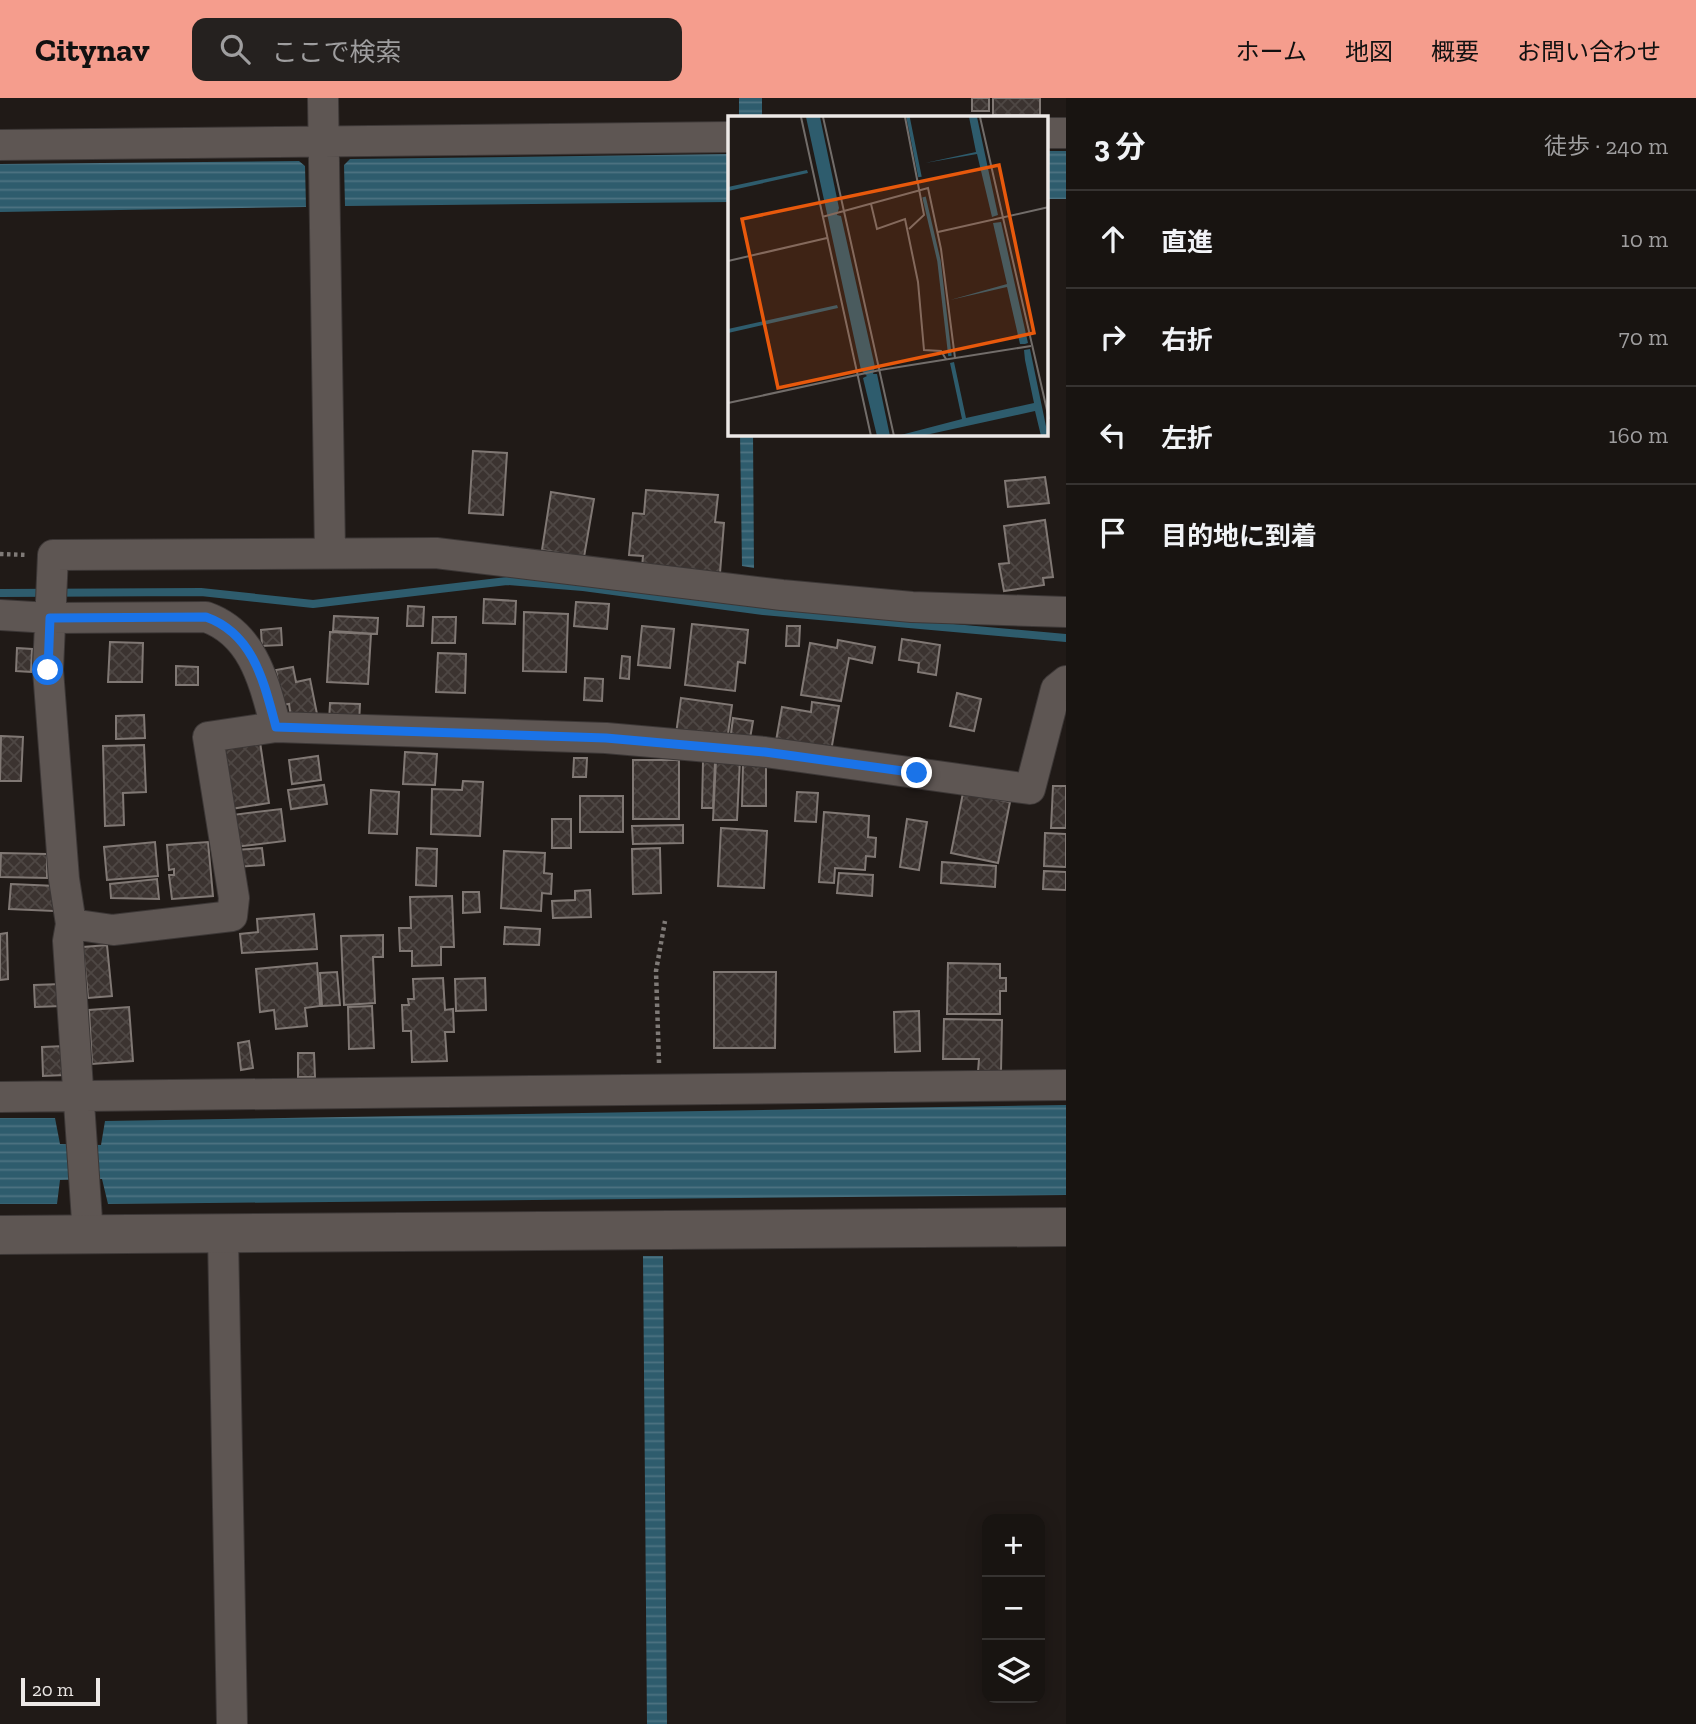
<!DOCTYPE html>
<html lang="ja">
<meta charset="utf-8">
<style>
body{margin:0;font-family:"Zilla Slab","Noto Sans JP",serif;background:#25211f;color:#f1f3f6}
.controls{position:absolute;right:21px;bottom:21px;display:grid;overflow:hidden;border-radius:14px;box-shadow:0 4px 18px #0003}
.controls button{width:63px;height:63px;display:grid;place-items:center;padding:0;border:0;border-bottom:2px solid #363331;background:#181411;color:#f1f3f6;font:35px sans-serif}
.scale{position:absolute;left:21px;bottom:18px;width:79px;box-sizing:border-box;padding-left:7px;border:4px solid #ede9e7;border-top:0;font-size:19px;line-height:24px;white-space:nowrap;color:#ede9e7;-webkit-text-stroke:5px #201a17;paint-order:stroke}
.stop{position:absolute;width:21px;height:21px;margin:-16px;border:5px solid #1a73e8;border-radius:50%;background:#fff}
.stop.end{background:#1a73e8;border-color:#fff;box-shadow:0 2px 7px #0008}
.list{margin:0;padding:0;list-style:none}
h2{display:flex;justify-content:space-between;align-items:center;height:91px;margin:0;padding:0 28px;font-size:30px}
h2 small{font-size:23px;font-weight:400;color:#9f9e9f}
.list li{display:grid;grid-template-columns:46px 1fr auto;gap:21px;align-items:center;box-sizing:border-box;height:98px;padding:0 28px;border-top:2px solid #363331}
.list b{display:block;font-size:26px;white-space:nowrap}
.list em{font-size:23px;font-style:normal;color:#9f9e9f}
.icon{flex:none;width:38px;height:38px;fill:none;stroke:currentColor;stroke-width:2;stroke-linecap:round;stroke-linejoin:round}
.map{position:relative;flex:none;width:1066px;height:1626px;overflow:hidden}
header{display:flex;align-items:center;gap:42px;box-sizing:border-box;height:98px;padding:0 35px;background:#f59d8d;color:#111}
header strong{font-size:33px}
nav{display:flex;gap:38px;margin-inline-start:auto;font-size:24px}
.search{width:490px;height:63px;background:#25211f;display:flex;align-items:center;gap:18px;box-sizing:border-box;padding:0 24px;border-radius:14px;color:#9f9e9f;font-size:26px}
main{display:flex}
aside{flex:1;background:#181411}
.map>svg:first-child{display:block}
</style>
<header>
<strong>Citynav</strong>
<div class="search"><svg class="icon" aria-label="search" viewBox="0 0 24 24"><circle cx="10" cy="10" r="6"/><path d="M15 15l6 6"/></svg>ここで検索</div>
<nav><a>ホーム</a><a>地図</a><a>概要</a><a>お問い合わせ</a></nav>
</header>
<main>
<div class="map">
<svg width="1066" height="1626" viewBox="0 0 1066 1626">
<defs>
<pattern id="water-rules" width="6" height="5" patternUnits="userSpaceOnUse" patternTransform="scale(1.75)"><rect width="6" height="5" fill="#2e5c6d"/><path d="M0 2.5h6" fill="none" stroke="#4d7382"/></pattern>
<pattern id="building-cross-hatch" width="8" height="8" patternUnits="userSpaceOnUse" patternTransform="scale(1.75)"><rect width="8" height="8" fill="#3b3330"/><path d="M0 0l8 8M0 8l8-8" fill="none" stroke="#4e4744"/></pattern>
</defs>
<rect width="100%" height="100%" fill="#201a17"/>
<path fill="url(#water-rules)" d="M 739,0 L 762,0 L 762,19 L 739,19 Z
M 1047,53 L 1066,53 L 1066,101 L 1047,101 Z
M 730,56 L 730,104 L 345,108 L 344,67 L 350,61 Z
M 299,63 L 305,68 L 306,109 L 0,114 L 0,66 Z
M 740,336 L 753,336 L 754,470 L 742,468 Z
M 1066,1007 L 1066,1097 L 108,1106 L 102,1081 L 60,1082 L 57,1106 L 0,1106 L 0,1020 L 55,1020 L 60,1046 L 101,1047 L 105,1023 Z
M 643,1158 L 663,1158 L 667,1626 L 647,1626 Z"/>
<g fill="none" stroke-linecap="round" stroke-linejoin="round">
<path stroke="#2e5c6d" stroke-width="8" d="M 0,495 L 201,494 L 313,506 L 507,483 L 583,489 L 763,513 L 1066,540"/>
</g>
<path fill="url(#building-cross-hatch)" stroke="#807874" stroke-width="2" d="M 972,0 L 989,0 L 989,13 L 972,13 Z
M 993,0 L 1040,0 L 1040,17 L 993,17 Z
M 473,353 L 507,355 L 503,417 L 469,415 Z
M 1045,379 L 1049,405 L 1008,409 L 1005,383 Z
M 646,392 L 718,397 L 715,424 L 724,425 L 720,475 L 642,469 L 643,458 L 629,457 L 633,415 L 644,416 Z
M 551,394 L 594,401 L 584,459 L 542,452 Z
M 1045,422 L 1053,479 L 1043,480 L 1044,487 L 1004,493 L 999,466 L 1009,465 L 1004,428 Z
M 484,501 L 516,503 L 515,526 L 483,525 Z
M 576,504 L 609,506 L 607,531 L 574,528 Z
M 408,508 L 424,509 L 423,528 L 407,528 Z
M 524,514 L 568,516 L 566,574 L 523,573 Z
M 334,518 L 378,520 L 377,536 L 333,533 Z
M 433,519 L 456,519 L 455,545 L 432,545 Z
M 692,526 L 748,532 L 745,565 L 738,564 L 735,593 L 685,587 Z
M 642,528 L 674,531 L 670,570 L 638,567 Z
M 787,528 L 800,528 L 799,548 L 786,548 Z
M 281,530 L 282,547 L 262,548 L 261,532 Z
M 330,534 L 371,536 L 368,586 L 327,584 Z
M 902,541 L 940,547 L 936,577 L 918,574 L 919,565 L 899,562 Z
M 838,542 L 875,549 L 872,565 L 849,560 L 841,603 L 801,597 L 810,545 L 837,550 Z
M 110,544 L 143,545 L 142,584 L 108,584 Z
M 17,550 L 32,551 L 31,574 L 16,573 Z
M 438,555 L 466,556 L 465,595 L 436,594 Z
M 622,558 L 630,559 L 629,581 L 620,580 Z
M 176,568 L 198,569 L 198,587 L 176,587 Z
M 293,569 L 296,584 L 310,581 L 317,616 L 291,620 L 289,606 L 282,607 L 276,572 Z
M 585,580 L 603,581 L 602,603 L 584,602 Z
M 957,595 L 981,601 L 974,633 L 950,628 Z
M 681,600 L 732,607 L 727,643 L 676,636 Z
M 812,604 L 839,608 L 831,653 L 776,643 L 782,609 L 811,614 Z
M 330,605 L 360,606 L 359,625 L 329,623 Z
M 144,617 L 145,640 L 116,641 L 116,618 Z
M 733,620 L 753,623 L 749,646 L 730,643 Z
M 1,638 L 23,639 L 21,683 L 0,683 Z
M 260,644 L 269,705 L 231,711 L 222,650 Z
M 144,647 L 146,694 L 123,695 L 124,727 L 105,728 L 103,648 Z
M 405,654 L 437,656 L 435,687 L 403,686 Z
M 318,658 L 321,682 L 292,686 L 289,662 Z
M 574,660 L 587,660 L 586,679 L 573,679 Z
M 633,662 L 679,662 L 679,721 L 633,721 Z
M 716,662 L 740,662 L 737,722 L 713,722 Z
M 703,663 L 715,664 L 713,710 L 702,710 Z
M 743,665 L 766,666 L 766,708 L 742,708 Z
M 463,683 L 483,684 L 480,738 L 431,736 L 432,691 L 462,692 Z
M 324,687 L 327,706 L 291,711 L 288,692 Z
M 1053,688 L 1066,688 L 1066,730 L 1051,730 Z
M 371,692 L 399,694 L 397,736 L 369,735 Z
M 797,694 L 818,695 L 816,724 L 795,723 Z
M 963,695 L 1010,704 L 998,765 L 951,755 Z
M 580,698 L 623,698 L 623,734 L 580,734 Z
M 281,711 L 285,743 L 235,749 L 232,717 Z
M 824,714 L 869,718 L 868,739 L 876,740 L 875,759 L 866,758 L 865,772 L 835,770 L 834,785 L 819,784 Z
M 552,721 L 571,721 L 571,750 L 552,750 Z
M 907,721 L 927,724 L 919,772 L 900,769 Z
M 683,727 L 683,745 L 633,746 L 632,728 Z
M 721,730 L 767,733 L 764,790 L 718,788 Z
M 1045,735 L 1066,736 L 1066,769 L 1044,768 Z
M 155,744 L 158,778 L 107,782 L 104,749 Z
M 208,744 L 213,798 L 172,801 L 169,777 L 174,777 L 174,771 L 169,772 L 167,747 Z
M 262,750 L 264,767 L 237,769 L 236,752 Z
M 417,750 L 437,751 L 436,788 L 416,787 Z
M 660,750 L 661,795 L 633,796 L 632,751 Z
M 504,753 L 545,755 L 544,775 L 552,776 L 551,796 L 542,795 L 541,813 L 501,810 Z
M 1,755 L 47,756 L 47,780 L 0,779 Z
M 942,764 L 996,768 L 995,789 L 941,785 Z
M 1044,773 L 1066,774 L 1066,792 L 1043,791 Z
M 839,775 L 873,777 L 872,798 L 837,795 Z
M 157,781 L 159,801 L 111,800 L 110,786 Z
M 11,786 L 56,788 L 54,813 L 9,811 Z
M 590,792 L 591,819 L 553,820 L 552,803 L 575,802 L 575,793 Z
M 463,794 L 479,794 L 480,814 L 463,815 Z
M 452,798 L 454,849 L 441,849 L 441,867 L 412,868 L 412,853 L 400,853 L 399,830 L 411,830 L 410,799 Z
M 314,816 L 317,851 L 242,855 L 240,836 L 258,834 L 257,821 Z
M 505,829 L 540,831 L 539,847 L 504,846 Z
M 7,835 L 8,881 L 0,882 L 0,836 Z
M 383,837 L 383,859 L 373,859 L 375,905 L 344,907 L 341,838 Z
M 107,847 L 112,898 L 88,900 L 83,849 Z
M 317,865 L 320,908 L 305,910 L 307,928 L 276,931 L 274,912 L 260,914 L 256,871 Z
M 948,865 L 1000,866 L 1000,880 L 1006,880 L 1006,893 L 1000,893 L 1000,916 L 947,916 Z
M 337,874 L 340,907 L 322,908 L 320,875 Z
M 714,874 L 776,874 L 775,950 L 714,950 Z
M 443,880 L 445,912 L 453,911 L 454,934 L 445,934 L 447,963 L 412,964 L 411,933 L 403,933 L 402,907 L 409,907 L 408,901 L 414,901 L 413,881 Z
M 485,880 L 486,912 L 456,913 L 455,881 Z
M 61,886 L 62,908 L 35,909 L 34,887 Z
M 372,908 L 374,950 L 349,951 L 348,909 Z
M 129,909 L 133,963 L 92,966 L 89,912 Z
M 919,913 L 920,953 L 895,954 L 894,914 Z
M 944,921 L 1002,922 L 1001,974 L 978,974 L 979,961 L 943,961 Z
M 249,943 L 253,970 L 241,972 L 238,945 Z
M 65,948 L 65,977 L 43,978 L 42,949 Z
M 298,955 L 314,955 L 315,979 L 298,979 Z"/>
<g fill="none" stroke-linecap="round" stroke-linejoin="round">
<defs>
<path id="minor" d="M 323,0 L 330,454
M 1047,35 L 1066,35
M 0,47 L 730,39
M 0,517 L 50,520 L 206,519 C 254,536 264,585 276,629
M 71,826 L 113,832 L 232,818 L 234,800 L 208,639 L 276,629 L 606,640 L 765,654 L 1030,691 L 1056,591 L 1066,583
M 0,999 L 1066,987
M 88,1137 L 68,843 L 71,826 L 64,781 L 48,572 L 53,457 L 436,455 L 782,497 L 912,509 L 1066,514
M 223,1137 L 232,1626"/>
<path id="tertiary" d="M 0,1137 L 1066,1129"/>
</defs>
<use href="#minor" stroke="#3c3736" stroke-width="32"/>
<use href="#tertiary" stroke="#3c3736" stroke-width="40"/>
<path stroke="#7f7a77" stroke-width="4.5" stroke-dasharray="3.5 3.5" stroke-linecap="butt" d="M 0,456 L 28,457
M 659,965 L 656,873 L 665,823"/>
<use href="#minor" stroke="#5e5653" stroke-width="30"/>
<use href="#tertiary" stroke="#5e5653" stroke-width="38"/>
</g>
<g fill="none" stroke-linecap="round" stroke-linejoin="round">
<path stroke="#1a73e8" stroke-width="9" d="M 48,572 L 50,520 L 206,519 C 254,536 264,585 276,629 L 606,640 L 765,654 L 917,675"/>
</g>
<g transform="translate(728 18)">
<rect width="320" height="320" fill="#201a17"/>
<path d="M 78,1 L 92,1 L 111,92 L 109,99 L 113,100 L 147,251 L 145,258 L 149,258 L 162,320 L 149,320 L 135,262 L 139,260 L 133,254 ZM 241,1 L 249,1 L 270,99 L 264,101 L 249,38 L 197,47 L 248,36 ZM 79,54 L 80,57 L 0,75 L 0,71 ZM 273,106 L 300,227 L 297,228 L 292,228 L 279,171 L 222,184 L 279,168 L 265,107 ZM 109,189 L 110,192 L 0,217 L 0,213 ZM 302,233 L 320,320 L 313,320 L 307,295 L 193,320 L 169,320 L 234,303 L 222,247 L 226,246 L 238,302 L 306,287 L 297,244 L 296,234 Z" fill="#2e5c6d"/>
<path fill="none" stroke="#2e5c6d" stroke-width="3.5" d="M 180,1 L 192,61M 196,81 L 211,145 L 222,240"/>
<path fill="none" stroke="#726d6a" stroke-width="2" d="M 73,1 L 143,320M 95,1 L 166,320M 177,1 L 196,99 L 181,113M 252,1 L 321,303M 143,88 L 149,113 L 177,103 L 190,166 L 196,234 L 213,235 L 218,243M 94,101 L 200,72 L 213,133 L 227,242M 210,116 L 321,91M 0,145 L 99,122M 0,287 L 152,254 L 303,230"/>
<path fill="#e8590c" fill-opacity="0.15" stroke="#e8590c" stroke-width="3.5" d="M 271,49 L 306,217 L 50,272 L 14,103 Z"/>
<rect width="320" height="320" fill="none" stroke="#ede9e7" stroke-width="3.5"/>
</g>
</svg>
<div class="controls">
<button>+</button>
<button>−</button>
<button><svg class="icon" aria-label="layers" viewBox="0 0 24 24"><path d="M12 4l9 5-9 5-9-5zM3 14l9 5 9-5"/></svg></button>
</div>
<div class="scale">20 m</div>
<div class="stop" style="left:48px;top:572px"></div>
<div class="stop end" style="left:917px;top:675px"></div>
</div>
<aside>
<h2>3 分<small>徒歩 · 240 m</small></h2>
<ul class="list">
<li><svg class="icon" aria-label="ahead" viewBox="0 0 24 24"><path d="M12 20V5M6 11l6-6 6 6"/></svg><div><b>直進</b></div><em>10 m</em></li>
<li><svg class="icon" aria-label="right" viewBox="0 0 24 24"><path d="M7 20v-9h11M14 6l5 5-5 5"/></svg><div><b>右折</b></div><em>70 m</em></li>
<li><svg class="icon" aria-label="left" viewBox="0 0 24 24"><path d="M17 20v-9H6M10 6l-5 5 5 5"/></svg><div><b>左折</b></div><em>160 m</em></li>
<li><svg class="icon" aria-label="arrive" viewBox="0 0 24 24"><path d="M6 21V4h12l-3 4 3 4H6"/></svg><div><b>目的地に到着</b></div></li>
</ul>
</aside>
</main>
